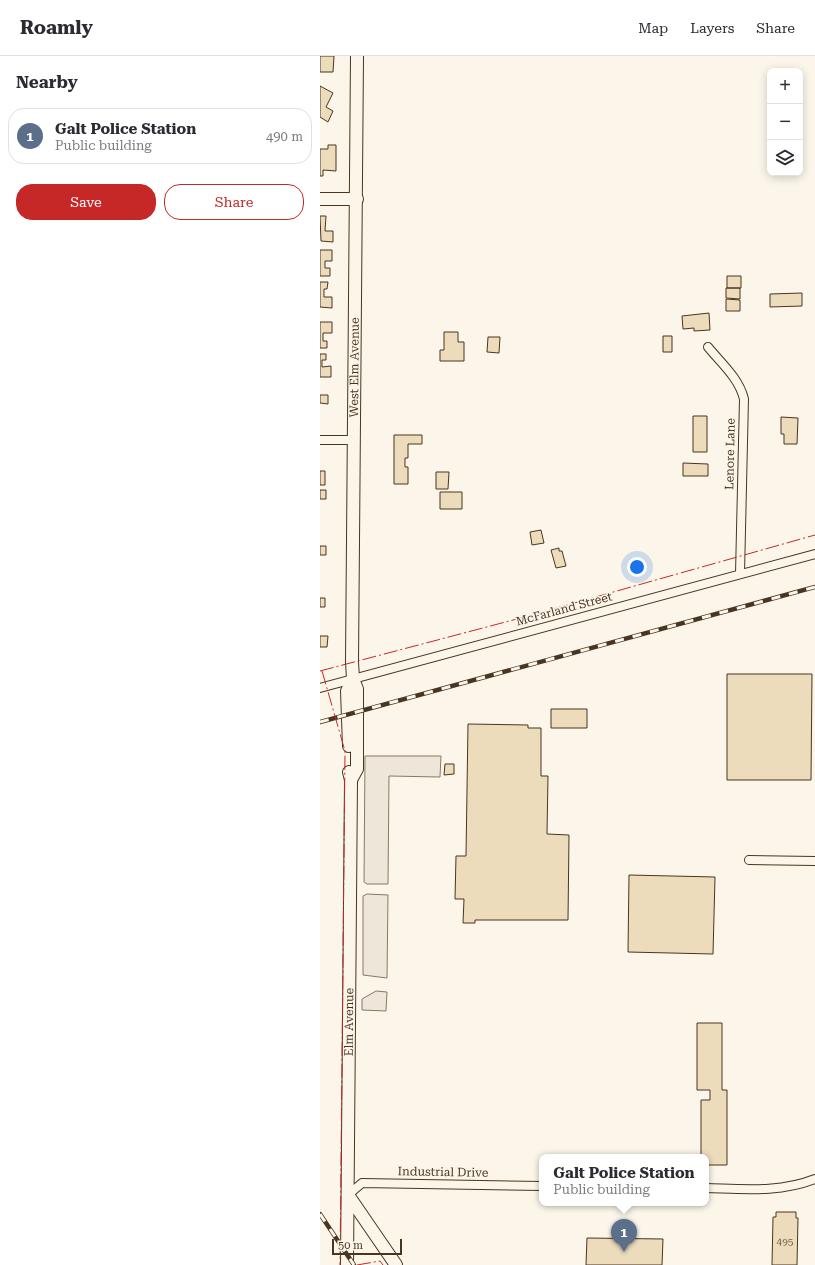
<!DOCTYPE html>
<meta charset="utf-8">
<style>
body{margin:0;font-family:"Roboto Serif",serif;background:#f7f7f7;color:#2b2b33}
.controls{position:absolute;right:12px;top:12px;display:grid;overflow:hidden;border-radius:8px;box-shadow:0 2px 10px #0003}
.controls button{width:36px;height:36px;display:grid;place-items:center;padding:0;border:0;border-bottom:1px solid #e1e1e2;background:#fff;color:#2b2b33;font:20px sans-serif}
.scale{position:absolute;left:12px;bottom:10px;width:70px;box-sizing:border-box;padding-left:4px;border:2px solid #4a3520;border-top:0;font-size:11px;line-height:14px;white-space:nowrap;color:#4a3520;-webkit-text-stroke:3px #fbf6e9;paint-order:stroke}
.you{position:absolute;left:317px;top:511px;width:14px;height:14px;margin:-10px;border:3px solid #fff;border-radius:50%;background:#1a73e8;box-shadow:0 0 0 6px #1a73e833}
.badge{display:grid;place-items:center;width:26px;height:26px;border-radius:50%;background:#c62828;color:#fff;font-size:13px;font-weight:700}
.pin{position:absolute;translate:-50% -33px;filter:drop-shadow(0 1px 2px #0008)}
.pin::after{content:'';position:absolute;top:21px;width:14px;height:12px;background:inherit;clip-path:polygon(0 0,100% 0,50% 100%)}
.popup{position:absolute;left:219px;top:1098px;width:170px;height:52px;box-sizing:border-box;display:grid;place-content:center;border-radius:8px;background:#fff;filter:drop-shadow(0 1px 3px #0005);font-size:13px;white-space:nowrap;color:#7c7c81}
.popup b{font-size:15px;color:#2b2b33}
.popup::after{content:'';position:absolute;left:50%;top:100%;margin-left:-8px;border:8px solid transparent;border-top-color:#fff}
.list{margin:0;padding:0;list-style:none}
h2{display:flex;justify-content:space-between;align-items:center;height:52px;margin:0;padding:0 16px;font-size:17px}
h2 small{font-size:13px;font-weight:400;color:#7c7c81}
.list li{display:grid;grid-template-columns:26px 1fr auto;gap:12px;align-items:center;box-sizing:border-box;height:56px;margin:0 8px 8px;padding:0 8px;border:1px solid #e1e1e2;border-radius:16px}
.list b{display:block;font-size:15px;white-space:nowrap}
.list p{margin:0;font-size:13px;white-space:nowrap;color:#7c7c81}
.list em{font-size:13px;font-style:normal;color:#7c7c81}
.actions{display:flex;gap:8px;padding:12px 16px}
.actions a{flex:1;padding:9px 0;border:1px solid #c62828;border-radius:16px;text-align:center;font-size:14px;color:#c62828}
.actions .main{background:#c62828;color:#fff}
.icon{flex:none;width:22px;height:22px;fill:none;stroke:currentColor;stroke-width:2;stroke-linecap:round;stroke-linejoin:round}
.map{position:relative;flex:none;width:495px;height:1209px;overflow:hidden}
header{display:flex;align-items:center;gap:24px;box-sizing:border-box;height:56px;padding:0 20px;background:#fff;border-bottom:1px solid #e1e1e2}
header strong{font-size:19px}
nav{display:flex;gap:22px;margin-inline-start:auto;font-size:14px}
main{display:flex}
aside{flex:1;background:#fff}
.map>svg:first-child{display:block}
</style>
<header>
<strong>Roamly</strong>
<nav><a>Map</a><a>Layers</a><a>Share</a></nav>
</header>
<main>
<aside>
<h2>Nearby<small></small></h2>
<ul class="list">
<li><span class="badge" style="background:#5c6f8a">1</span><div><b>Galt Police Station</b><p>Public building</p></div><em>490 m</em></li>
</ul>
<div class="actions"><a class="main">Save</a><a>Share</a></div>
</aside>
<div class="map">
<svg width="495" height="1209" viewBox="0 0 495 1209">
<rect width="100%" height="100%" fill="#fbf6e9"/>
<path fill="#ede6d9" stroke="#887966" d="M 45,700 L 121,700 L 120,721 L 69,720 L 68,828 L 47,828 L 44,826 Z
M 47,838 L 68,839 L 67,922 L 43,919 L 43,840 Z
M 56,935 L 67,936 L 66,955 L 42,954 L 42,943 Z"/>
<path fill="#ecdcbc" stroke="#4a3520" d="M 0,0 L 14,0 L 13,16 L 0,16 Z
M 0,30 L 13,37 L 6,51 L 13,55 L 8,66 L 0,61 Z
M 8,89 L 16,89 L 16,115 L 3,114 L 3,120 L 0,120 L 0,93 L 8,93 Z
M 0,160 L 6,160 L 5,175 L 13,175 L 13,186 L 1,185 Z
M 0,194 L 12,194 L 12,205 L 5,205 L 5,212 L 10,212 L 10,220 L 0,220 Z
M 407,220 L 421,220 L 421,232 L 407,232 Z
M 0,226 L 8,226 L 7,233 L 4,233 L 4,241 L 12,241 L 12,252 L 0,251 Z
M 406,232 L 420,232 L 420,243 L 406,242 Z
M 482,237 L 482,250 L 450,251 L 450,238 Z
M 406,243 L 420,244 L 420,255 L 406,255 Z
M 389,257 L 390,274 L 374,275 L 374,272 L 363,273 L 362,260 Z
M 0,266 L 12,266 L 12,277 L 3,277 L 3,285 L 7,285 L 7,292 L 0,292 Z
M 124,276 L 138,276 L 138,286 L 144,286 L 144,305 L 120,305 L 120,294 L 124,294 Z
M 343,280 L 352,280 L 352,296 L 343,296 Z
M 168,281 L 180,281 L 179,297 L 167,296 Z
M 0,298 L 6,298 L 6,304 L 2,304 L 2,311 L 11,310 L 11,321 L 0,321 Z
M 0,339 L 8,339 L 8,348 L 0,347 Z
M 373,360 L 387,360 L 387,396 L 373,396 Z
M 461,361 L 478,362 L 477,388 L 464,388 L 464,378 L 461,378 Z
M 74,379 L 102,379 L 102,388 L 88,388 L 88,402 L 85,402 L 85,411 L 88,411 L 88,428 L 74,428 Z
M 363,407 L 388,408 L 388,420 L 363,420 Z
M 0,415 L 5,415 L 5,429 L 0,429 Z
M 116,416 L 129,416 L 128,433 L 116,433 Z
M 0,434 L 6,434 L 6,443 L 0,443 Z
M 120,436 L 142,436 L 142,453 L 120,453 Z
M 221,474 L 224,487 L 212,489 L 210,476 Z
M 0,490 L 6,490 L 6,499 L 0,499 Z
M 239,492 L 239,495 L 242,495 L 246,510 L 236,512 L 231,494 Z
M 0,542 L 5,542 L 5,551 L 0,551 Z
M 0,580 L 8,580 L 7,591 L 0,591 Z
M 407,618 L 492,618 L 491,724 L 407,724 Z
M 231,653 L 267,653 L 267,672 L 231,672 Z
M 148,668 L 208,669 L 208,672 L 221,672 L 221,720 L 228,720 L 227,778 L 249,779 L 248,864 L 155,864 L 155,867 L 143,867 L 144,843 L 135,843 L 136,800 L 146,800 Z
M 125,708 L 134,708 L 134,718 L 124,719 Z
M 309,819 L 395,821 L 393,898 L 308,896 Z
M 377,967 L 402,967 L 402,1034 L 407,1034 L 407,1109 L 386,1109 L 386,1101 L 381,1101 L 381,1044 L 390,1044 L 390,1034 L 377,1034 Z
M 456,1156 L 476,1156 L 476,1162 L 478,1162 L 477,1209 L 452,1209 L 453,1161 L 456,1161 Z
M 267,1182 L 343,1183 L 342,1209 L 266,1209 Z"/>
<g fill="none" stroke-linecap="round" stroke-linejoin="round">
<defs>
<path id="street" d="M 388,291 C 401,307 419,322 424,343 L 420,518
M 0,384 L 34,384
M 0,632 L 495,498
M 429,804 L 495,805
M 386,1132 C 423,1133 460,1137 495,1123
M 28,1139 L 42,1127 L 222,1130"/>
<g id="secondary">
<path d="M 0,143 L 37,143"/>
<path d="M 29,690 L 27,635 L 33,623"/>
<path id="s1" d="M 31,724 L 37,713 L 37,633 L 33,623 L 32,606 L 37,0"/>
<path d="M 28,1139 L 76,1209"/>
<path id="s2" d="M 27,1209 L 31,724 L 29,716"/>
</g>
</defs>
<use href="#street" stroke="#4a3520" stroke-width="10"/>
<use href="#secondary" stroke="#4a3520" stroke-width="14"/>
<use href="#street" stroke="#fbf6e9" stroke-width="8"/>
<use href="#secondary" stroke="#fbf6e9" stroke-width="12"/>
<defs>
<path id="rail" d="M 0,666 L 495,531
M 0,1158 L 34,1209"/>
</defs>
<use href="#rail" stroke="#4a3520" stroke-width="4.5"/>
<use href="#rail" stroke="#fbf6e9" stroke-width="3" stroke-dasharray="9" stroke-linecap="butt"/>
<path stroke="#c62828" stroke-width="1" stroke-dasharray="14 3 2 3" stroke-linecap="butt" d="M 0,615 L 212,559 L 495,479
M 2,615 L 25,695 L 20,1209
M 37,1209 L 60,1205 L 63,1209"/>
</g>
<g text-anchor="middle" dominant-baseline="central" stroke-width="3" stroke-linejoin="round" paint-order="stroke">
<g font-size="10" fill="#725f47">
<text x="465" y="1185">495</text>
</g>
<g font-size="12" fill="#4a3520" stroke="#fbf6e9">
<text stroke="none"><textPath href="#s1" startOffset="415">West Elm Avenue</textPath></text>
<text transform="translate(410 398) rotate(-89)">Lenore Lane</text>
<text transform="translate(244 553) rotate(-15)">McFarland Street</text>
<text stroke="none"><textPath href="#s2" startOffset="243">Elm Avenue</textPath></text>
<text transform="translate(123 1116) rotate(1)">Industrial Drive</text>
</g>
</g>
</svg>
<div class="controls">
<button>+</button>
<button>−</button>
<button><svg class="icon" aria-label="layers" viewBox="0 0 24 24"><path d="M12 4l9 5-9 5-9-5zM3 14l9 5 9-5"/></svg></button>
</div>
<div class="scale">50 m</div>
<div class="you"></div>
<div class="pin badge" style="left:304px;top:1196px;background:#5c6f8a">1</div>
<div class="popup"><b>Galt Police Station</b>Public building</div>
</div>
</main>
